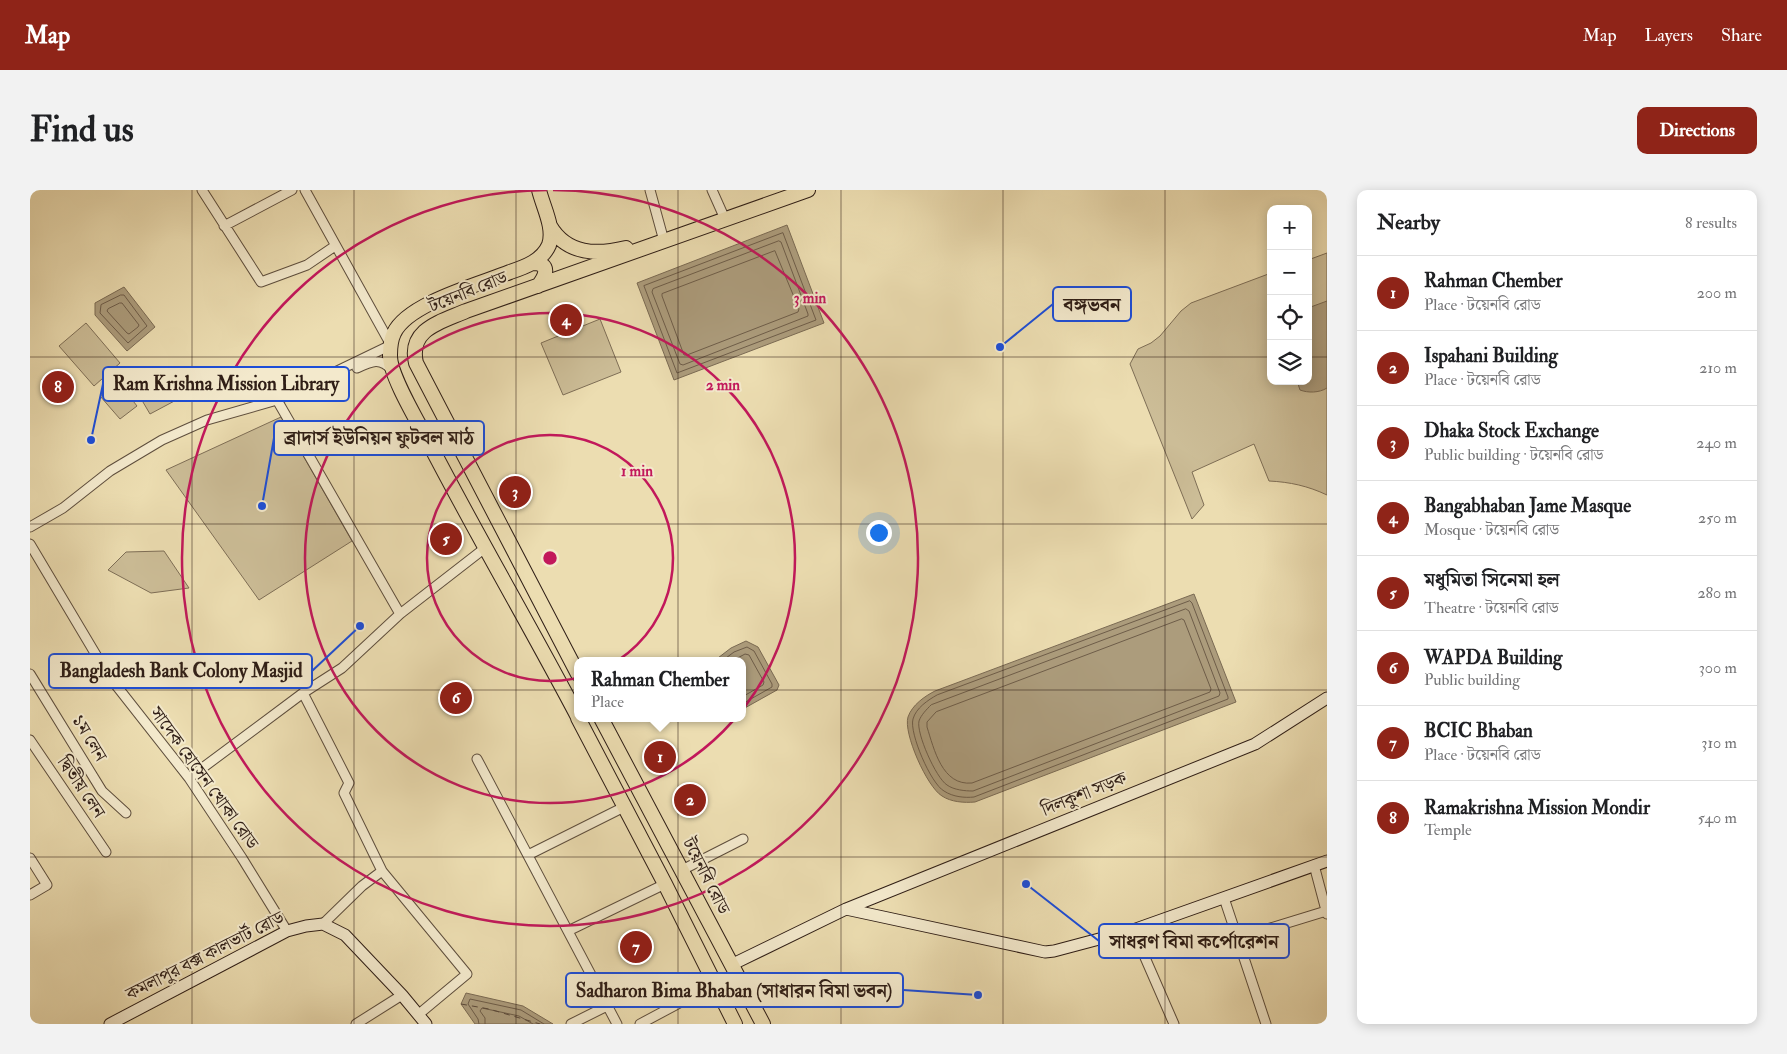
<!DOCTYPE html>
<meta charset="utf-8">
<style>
body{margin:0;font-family:"IM FELL Double Pica","Noto Serif Bengali",serif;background:#f2f2f2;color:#202124}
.controls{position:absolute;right:15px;top:15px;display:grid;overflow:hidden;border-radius:10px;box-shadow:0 2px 12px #0003}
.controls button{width:45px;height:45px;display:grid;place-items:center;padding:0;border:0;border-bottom:1px solid #e0e0e0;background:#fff;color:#202124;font:25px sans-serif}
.you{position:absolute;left:848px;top:342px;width:18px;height:18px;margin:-12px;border:4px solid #fff;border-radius:50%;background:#1a73e8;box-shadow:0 0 0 8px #1a73e833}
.badge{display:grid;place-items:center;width:32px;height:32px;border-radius:50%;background:#8f2418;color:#fff;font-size:16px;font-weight:700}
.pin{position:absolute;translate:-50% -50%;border:2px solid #fff;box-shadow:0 1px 5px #0006}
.popup{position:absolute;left:544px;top:467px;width:172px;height:65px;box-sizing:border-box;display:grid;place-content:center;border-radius:10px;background:#fff;filter:drop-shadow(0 1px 4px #0005);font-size:16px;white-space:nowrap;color:#757577}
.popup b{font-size:19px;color:#202124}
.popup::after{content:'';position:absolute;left:50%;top:100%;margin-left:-10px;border:10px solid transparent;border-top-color:#fff}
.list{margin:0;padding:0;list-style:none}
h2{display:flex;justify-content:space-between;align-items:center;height:65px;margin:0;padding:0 20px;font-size:21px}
h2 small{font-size:16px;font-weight:400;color:#757577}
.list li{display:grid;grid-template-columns:32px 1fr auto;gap:15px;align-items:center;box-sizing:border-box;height:75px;padding:0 20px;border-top:1px solid #e0e0e0}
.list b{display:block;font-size:19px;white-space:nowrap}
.list p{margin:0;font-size:16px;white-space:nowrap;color:#757577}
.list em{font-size:16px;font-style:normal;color:#757577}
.icon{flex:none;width:28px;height:28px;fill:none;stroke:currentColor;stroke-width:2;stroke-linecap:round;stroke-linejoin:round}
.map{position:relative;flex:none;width:1297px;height:834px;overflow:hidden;border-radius:10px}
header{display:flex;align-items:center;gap:30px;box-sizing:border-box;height:70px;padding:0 25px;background:#8f2418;color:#fff}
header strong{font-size:24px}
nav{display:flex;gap:28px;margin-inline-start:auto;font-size:18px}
.intro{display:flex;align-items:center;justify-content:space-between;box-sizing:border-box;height:120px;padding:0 30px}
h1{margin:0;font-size:35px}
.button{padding:12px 22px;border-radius:10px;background:#8f2418;color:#fff;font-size:18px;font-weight:700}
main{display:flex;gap:30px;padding:0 30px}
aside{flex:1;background:#fff;border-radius:10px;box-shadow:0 2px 12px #0003}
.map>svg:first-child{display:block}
</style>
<header>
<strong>Map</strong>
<nav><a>Map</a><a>Layers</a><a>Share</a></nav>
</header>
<div class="intro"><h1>Find us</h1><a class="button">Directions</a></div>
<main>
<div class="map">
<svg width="1297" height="834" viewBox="0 0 1297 834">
<rect width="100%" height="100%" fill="#ecddb1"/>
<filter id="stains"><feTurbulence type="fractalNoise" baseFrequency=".004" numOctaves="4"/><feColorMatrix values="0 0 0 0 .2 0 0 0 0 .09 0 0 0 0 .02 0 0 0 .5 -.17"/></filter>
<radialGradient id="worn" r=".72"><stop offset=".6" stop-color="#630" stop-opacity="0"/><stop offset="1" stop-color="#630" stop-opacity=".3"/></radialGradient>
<path fill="#ccbd97" stroke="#7e6e56" d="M 1297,63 L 1297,305 C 1278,296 1260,292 1239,291 L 1224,254 L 1162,282 L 1174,315 L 1162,329 L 1100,174 L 1108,159 L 1121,153 L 1130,146 L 1151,121 L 1161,113 L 1241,83 L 1241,191 L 1278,191 L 1278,70 Z
M 570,129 L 591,182 L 533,205 L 511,153 Z
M 56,133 L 90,173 L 64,196 L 29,156 Z
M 138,190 L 150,208 L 120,224 L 110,207 Z
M 89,193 L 107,216 L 90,229 L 70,206 Z
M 251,227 L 322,351 L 229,410 L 136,280 Z
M 134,361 L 159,398 L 121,403 L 78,380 L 96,362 Z"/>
<path fill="#ac9c7c" stroke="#7a6a53" d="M 757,35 L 794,133 L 644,190 L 607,93 Z
M 94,97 L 125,137 L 97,161 L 65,125 L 65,113 Z
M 1297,111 L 1297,198 C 1289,203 1278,203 1270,200 L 1267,191 L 1278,191 L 1278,118 Z
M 1164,404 L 1206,512 L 945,612 C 934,613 921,612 912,606 C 897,597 873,543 878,527 C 882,515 895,506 905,501 Z
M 716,451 L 728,457 L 749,495 L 747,500 L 713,519 L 712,471 L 684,471 L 701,458 Z
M 436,803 L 493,816 L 523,834 L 445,834 L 431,814 Z"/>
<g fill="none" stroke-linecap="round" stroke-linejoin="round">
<path stroke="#6e5d49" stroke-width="1" d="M 753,43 L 786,130 L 647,183 L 614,96 Z
M 749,51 L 751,52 L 778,124 L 778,126 L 653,175 L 650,174 L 622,102 L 623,99 Z
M 745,61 L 769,119 L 768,122 L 657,165 L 654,165 L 632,106 L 632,104 Z
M 91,105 L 94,105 L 117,136 L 98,153 L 70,123 L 71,115 Z
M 90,113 L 92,113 L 109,135 L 108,137 L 99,144 L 97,143 L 77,121 L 78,119 Z
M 1160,411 L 1162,413 L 1198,507 L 1198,509 L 944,607 C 935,608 923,607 914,601 C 901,594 879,543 883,529 C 886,518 898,510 907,505 Z
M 1156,419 L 1159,421 L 1190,503 L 1189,506 L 943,601 C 935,601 924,600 917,595 C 906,588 886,543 889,531 C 891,525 897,519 901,515 Z
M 1152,429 L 1154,430 L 1181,499 L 1180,502 L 942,593 C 912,596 904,559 897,537 L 897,532 L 906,522 Z
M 692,471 L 704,462 L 717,457 L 724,461 L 742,494 L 742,497 L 712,514
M 702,471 L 715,464 L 719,465 L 734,492 L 733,495 L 712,507
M 449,834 L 448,829 L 438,814 L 440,809 L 491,820 L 514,834
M 455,834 L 455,828 L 450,821 L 452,818 L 489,826 L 503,834"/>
<path stroke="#5b4a3a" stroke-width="1" stroke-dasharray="6 5" stroke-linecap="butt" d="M 431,814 L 459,819 L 510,834"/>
<defs>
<path id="street" d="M 172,0 L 231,92 L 277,75 L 305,56
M 620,0 L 634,51
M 682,0 L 695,29
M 194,36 L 262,0
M 327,178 C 342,171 350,167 362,180
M 247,210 L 370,424
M 0,337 L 33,318 L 80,281 L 132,250 L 177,230 L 247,210 L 361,155 L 275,0
M 0,354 L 78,485 L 159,588 L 212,668 L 257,741
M 0,484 L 72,601 L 96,623
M 273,503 L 319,593 L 314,603 L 352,681 L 332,696 L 293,734
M 0,550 L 76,662
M 447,569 L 587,834
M 159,588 L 273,503 L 312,478 L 370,424 L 455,358
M 498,665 L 594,617
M 0,668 L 17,695 L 0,705
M 1284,675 L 1297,724
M 652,680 L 713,649
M 352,681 L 437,784 L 389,824
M 1194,708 L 1236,834
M 1103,740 L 1144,834
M 538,741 L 635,694
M 1208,748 L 1296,721
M 326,834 L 372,805
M 541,834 L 577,816
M 610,834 L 685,794"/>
<path id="secondary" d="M 816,719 L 1015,762 L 1024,761 L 1103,740 L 1297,671
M 701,775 L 816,719 L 1225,554 L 1297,508
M 80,834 L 257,741 L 276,736 L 293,734 L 315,745 L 372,805 L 396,834"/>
<path id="primary" d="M 509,0 C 513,17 525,38 519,55 C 512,71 495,77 480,82 C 451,94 378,113 364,143 C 361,149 360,158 360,165 C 359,184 388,232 398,251 C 446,344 499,434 548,527
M 520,36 C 537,65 567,65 596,58
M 503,73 C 521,73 516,86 508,96
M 548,484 L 386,173 C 378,139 411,132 436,121 L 778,0
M 548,528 L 635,694 L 705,834
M 571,528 L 733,834"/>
</defs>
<use href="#street" stroke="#5e4e3d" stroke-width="11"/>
<use href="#secondary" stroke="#2f1e16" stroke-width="13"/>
<use href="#primary" stroke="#2f1e16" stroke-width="16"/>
<use href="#street" stroke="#f3e9cc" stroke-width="9"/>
<use href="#secondary" stroke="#f3e9cc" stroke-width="11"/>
<use href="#primary" stroke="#ecddb1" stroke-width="14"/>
</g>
<path fill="none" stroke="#2f1e16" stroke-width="1" stroke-opacity="0.55" d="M 162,0 L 162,834M 324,0 L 324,834M 486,0 L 486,834M 648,0 L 648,834M 811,0 L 811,834M 973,0 L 973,834M 1135,0 L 1135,834M 0,167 L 1241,167M 1278,167 L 1297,167M 0,334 L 1297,334M 0,500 L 1297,500M 0,667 L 1297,667"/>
<g fill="none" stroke="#c2185b" stroke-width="2.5">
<circle cx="520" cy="368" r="123"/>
<circle cx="520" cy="368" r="245"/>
<path d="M523 0A368 368 0 1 1 517 0"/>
</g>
<g text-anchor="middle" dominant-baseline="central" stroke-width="4" stroke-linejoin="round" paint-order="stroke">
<g font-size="18" fill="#2f1e16" stroke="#f3e9cc">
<text transform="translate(438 102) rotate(-22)">টয়েনবি রোড</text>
<text transform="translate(59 548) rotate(59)">১ম লেন</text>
<text transform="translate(174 588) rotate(54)">সাদেক হোসেন খোকা রোড</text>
<text transform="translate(51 597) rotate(56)">দ্বিতীয় লেন</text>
<text transform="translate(1054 604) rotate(-22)">দিলকুশা সড়ক</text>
<text transform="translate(676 686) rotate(63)">টয়েনবি রোড</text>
<text transform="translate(175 766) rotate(-27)">কমলাপুর বক্স কালভার্ট রোড</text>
</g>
</g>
<circle cx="520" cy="368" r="8" fill="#c2185b" stroke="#f3e9cc" stroke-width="2.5"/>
<g font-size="15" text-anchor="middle" font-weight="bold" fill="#c2185b" stroke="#f3e9cc" stroke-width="4" stroke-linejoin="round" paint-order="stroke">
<text x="780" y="113">3 min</text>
<text x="693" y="200">2 min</text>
<text x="607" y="286">1 min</text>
</g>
<path fill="none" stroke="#1d4ed8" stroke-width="2" d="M970 157L1023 114M61 250L73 194M232 316L244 248M330 436L282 481M996 694L1069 751M948 805L873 800"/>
<g fill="#1d4ed8" stroke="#f3e9cc" stroke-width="2">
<circle cx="970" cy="157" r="5"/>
<circle cx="61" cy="250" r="5"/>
<circle cx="232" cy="316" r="5"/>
<circle cx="330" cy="436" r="5"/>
<circle cx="996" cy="694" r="5"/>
<circle cx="948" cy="805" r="5"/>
</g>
<g fill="#f3e9cc" stroke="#1d4ed8" stroke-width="2">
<rect x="1023" y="97" width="78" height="34" rx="5"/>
<rect x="73" y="177" width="246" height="34" rx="5"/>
<rect x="244" y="231" width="210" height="34" rx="5"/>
<rect x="19" y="464" width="263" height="34" rx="5"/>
<rect x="1069" y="734" width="190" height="34" rx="5"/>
<rect x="536" y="783" width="337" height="34" rx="5"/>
</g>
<g font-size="19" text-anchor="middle" font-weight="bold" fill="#2f1e16">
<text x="1062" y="121">বঙ্গভবন</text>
<text x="196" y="200">Ram Krishna Mission Library</text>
<text x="349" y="254">ব্রাদার্স ইউনিয়ন ফুটবল মাঠ</text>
<text x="151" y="487">Bangladesh Bank Colony Masjid</text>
<text x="1164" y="758">সাধরণ বিমা কর্পোরেশন</text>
<text x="704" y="807">Sadharon Bima Bhaban (সাধারন বিমা ভবন)</text>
</g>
<rect width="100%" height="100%" filter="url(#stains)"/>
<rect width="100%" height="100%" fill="url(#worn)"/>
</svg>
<div class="controls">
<button>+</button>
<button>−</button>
<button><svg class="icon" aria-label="locate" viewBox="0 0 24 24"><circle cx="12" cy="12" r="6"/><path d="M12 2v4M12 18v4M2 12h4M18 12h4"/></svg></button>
<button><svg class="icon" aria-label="layers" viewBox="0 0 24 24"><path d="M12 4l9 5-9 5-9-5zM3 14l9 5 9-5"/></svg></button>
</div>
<div class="you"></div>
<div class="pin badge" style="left:630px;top:567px">1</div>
<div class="popup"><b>Rahman Chember</b>Place</div>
<div class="pin badge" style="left:660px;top:610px">2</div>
<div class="pin badge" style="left:485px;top:302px">3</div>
<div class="pin badge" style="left:536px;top:130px">4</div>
<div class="pin badge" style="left:416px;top:349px">5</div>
<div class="pin badge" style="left:426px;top:508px">6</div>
<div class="pin badge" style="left:606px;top:757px">7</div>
<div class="pin badge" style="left:28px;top:197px">8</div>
</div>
<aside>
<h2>Nearby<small>8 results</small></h2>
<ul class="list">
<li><span class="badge">1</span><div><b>Rahman Chember</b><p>Place · টয়েনবি রোড</p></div><em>200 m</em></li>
<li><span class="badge">2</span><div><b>Ispahani Building</b><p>Place · টয়েনবি রোড</p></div><em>210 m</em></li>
<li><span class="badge">3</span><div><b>Dhaka Stock Exchange</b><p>Public building · টয়েনবি রোড</p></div><em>240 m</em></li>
<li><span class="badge">4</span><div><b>Bangabhaban Jame Masque</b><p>Mosque · টয়েনবি রোড</p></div><em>250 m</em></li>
<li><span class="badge">5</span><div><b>মধুমিতা সিনেমা হল</b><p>Theatre · টয়েনবি রোড</p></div><em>280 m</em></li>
<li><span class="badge">6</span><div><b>WAPDA Building</b><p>Public building</p></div><em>300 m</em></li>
<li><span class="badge">7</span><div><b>BCIC Bhaban</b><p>Place · টয়েনবি রোড</p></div><em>310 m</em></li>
<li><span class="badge">8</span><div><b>Ramakrishna Mission Mondir</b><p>Temple</p></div><em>540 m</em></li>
</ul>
</aside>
</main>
